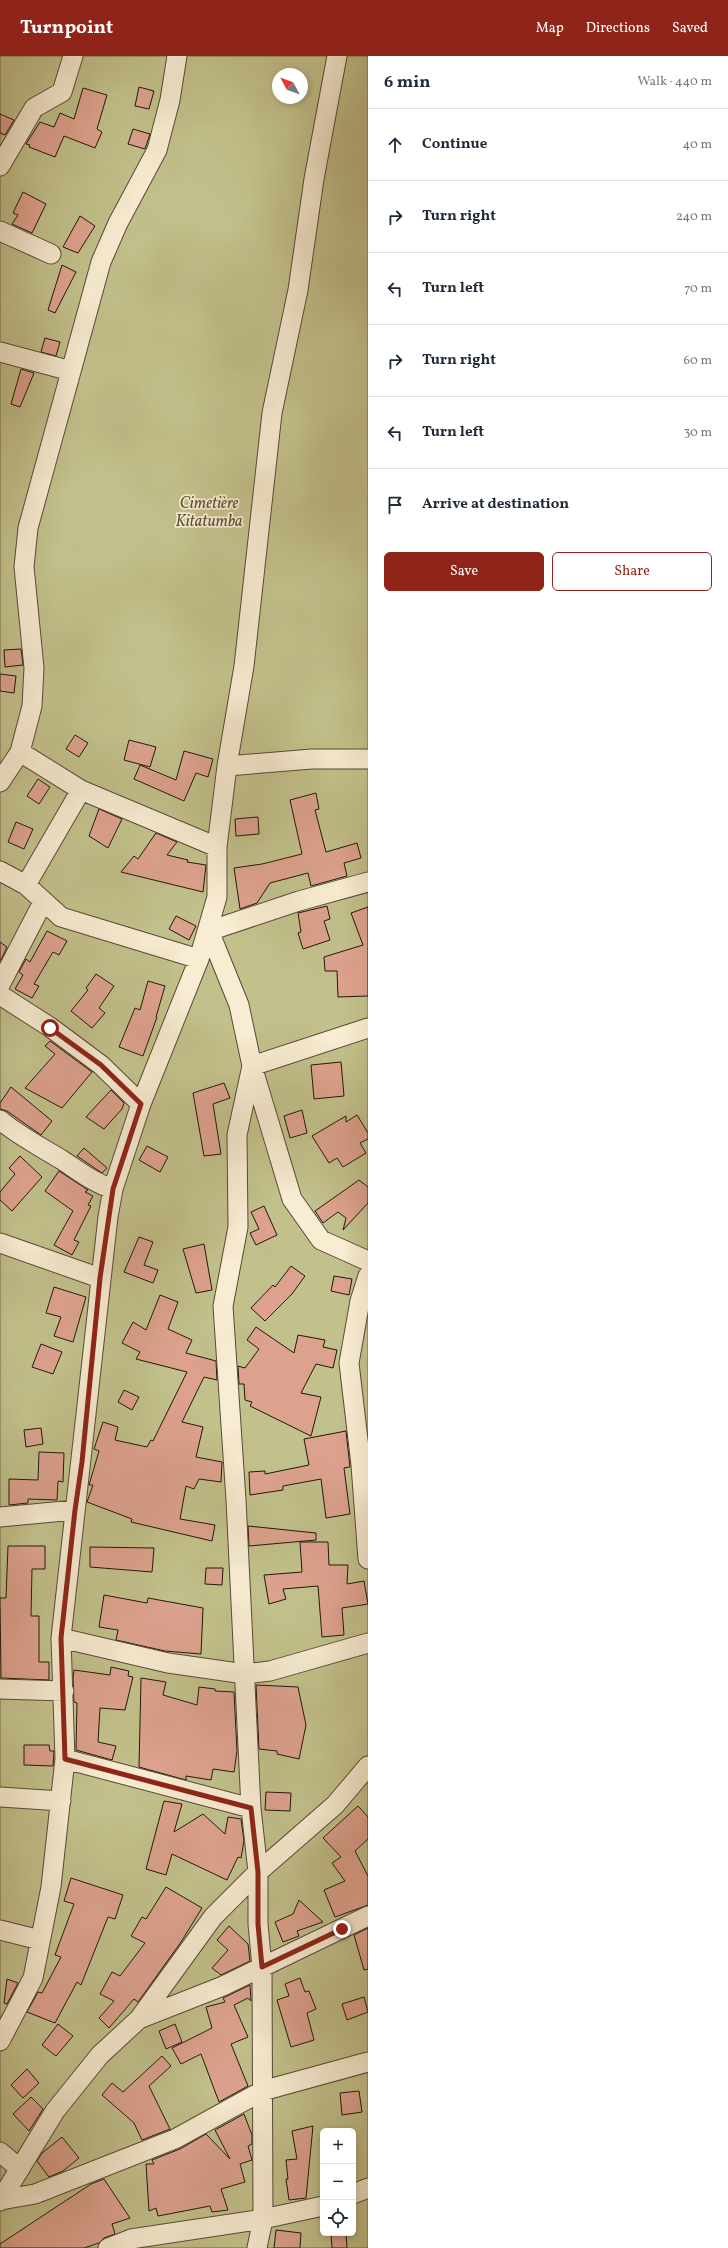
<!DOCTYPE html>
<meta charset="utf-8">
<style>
body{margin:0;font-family:Vollkorn,serif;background:#f2f2f3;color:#1f2937}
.controls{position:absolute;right:12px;bottom:12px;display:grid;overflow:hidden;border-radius:6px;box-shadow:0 2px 6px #0003}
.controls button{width:36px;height:36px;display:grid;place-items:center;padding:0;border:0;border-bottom:1px solid #e0e1e3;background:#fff;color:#1f2937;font:20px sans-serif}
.compass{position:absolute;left:272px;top:12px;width:36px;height:36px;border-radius:50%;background:#fff;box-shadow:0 2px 6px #0003;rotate:311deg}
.stop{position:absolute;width:12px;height:12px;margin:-9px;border:3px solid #8f2418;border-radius:50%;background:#fff}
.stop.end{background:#8f2418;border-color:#fff;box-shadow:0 1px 4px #0008}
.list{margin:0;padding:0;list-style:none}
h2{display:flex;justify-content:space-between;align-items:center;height:52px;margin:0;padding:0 16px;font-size:17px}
h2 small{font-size:13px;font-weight:400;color:#747a83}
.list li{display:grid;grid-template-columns:26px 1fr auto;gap:12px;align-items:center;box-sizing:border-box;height:72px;padding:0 16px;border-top:1px solid #e0e1e3}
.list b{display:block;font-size:15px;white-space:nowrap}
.list em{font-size:13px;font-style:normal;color:#747a83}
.actions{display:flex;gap:8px;padding:12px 16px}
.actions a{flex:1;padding:9px 0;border:1px solid #8f2418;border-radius:6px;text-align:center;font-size:14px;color:#8f2418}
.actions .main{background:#8f2418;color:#fff}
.icon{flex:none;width:22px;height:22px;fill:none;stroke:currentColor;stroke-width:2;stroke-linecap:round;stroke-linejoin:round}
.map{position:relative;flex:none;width:368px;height:2192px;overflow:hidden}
header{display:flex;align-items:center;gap:24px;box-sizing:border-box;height:56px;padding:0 20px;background:#8f2418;color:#fff}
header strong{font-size:19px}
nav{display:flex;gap:22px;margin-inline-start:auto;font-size:14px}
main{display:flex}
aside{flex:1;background:#fff}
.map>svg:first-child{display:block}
</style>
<header>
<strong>Turnpoint</strong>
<nav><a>Map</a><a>Directions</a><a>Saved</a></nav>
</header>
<main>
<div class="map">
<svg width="368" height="2192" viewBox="0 0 368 2192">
<rect width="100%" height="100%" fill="#f5e1ba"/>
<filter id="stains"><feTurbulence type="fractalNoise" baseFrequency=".005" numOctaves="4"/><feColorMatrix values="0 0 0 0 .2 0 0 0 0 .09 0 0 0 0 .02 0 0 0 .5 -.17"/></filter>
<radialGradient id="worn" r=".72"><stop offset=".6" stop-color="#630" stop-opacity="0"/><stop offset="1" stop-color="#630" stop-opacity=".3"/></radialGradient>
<path fill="#c2c18b" stroke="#726c4c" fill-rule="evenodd" d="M 0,0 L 368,0 L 368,2192 L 0,2192 ZM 278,18 L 302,18 L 302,42 L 278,42 ZM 323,2075 L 353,2075 L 353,2177 L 323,2177 Z"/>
<path fill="#dda28e" stroke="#22160d" d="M 139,31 L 154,35 L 149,53 L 135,50 Z
M 83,32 L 107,39 L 97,73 L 102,76 L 95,92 L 64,80 L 55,101 L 29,91 L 30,89 L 26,88 L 40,66 L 54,71 L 60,57 L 74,63 Z
M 0,58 L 14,64 L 5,79 L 0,77 Z
M 133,73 L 150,78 L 145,93 L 128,88 Z
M 23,136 L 46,148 L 32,177 L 12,168 L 18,159 L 13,157 Z
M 80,160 L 95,170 L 78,197 L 63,191 Z
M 62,209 L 76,216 L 55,257 L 48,254 Z
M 45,282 L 60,286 L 56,300 L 41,296 Z
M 21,313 L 34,317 L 20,351 L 11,348 Z
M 21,593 L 23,609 L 5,611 L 4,594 Z
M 0,618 L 16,620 L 14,637 L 0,635 Z
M 75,679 L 88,687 L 79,701 L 66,693 Z
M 129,684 L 156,691 L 150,711 L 124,704 Z
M 184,695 L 213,703 L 208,721 L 196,717 L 184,745 L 134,723 L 140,709 L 176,724 Z
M 38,723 L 50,731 L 39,748 L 27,740 Z
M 316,737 L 319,753 L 315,754 L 326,796 L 357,787 L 361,802 L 344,807 L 347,820 L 311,830 L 308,817 L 270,827 L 257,847 L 240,853 L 234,812 L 262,808 L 302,798 L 290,744 Z
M 99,753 L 122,763 L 108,792 L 89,780 Z
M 258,761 L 259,778 L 236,780 L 235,763 Z
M 16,766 L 33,773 L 24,793 L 8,786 Z
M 156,777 L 177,786 L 167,799 L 188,804 L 187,806 L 206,809 L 203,836 L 121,816 L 134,800 L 138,803 Z
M 327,850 L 330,863 L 324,865 L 330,884 L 303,893 L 298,877 L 301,876 L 298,857 Z
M 368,851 L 368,940 L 338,941 L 337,915 L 325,915 L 324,901 L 363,889 L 351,857 Z
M 176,860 L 196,870 L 189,884 L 169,873 Z
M 47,875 L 67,885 L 59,899 L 53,896 L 34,928 L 39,930 L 32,942 L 15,933 L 23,919 L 19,916 L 26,903 L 30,906 Z
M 0,886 L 7,891 L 1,904 L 0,904 Z
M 96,918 L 114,930 L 99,952 L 105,957 L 92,972 L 71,955 L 88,934 L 86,932 Z
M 148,925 L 165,930 L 156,961 L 157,961 L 143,1000 L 119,991 L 135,952 L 140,954 Z
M 50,985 L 92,1016 L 62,1052 L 25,1032 L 55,998 L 45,990 Z
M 341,1006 L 344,1040 L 314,1043 L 311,1009 Z
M 224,1027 L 230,1042 L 213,1048 L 221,1098 L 204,1100 L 193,1037 Z
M 11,1031 L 52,1065 L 41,1079 L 7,1055 L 0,1053 L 0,1047 Z
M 111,1034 L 124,1047 L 122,1053 L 104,1073 L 86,1061 Z
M 302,1054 L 307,1077 L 290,1082 L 284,1060 Z
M 357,1059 L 368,1077 L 368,1083 L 360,1087 L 366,1097 L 343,1111 L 337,1102 L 329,1107 L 312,1080 L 346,1060 L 346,1066 Z
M 147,1090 L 168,1101 L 160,1116 L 139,1104 Z
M 84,1092 L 107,1112 L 102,1117 L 77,1100 Z
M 20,1100 L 42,1121 L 12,1155 L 0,1144 L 0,1136 L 15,1118 L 9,1112 Z
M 59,1115 L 88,1134 L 85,1136 L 93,1140 L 88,1149 L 91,1150 L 74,1184 L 79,1186 L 72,1199 L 54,1189 L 73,1155 L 45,1135 Z
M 359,1124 L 368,1131 L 368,1147 L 343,1174 L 346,1162 L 338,1156 L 323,1167 L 315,1155 Z
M 264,1150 L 277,1179 L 256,1189 L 250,1177 L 259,1173 L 251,1156 Z
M 139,1181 L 153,1186 L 144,1209 L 158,1214 L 153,1227 L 124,1216 Z
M 204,1188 L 212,1234 L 196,1237 L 183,1193 Z
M 291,1210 L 305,1220 L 292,1238 L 265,1265 L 251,1252 L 273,1229 L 275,1231 Z
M 334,1220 L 352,1223 L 349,1239 L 331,1235 Z
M 54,1231 L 86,1241 L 73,1286 L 54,1280 L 61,1261 L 46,1257 Z
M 160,1239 L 178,1246 L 168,1273 L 192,1284 L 186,1297 L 216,1305 L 217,1324 L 204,1321 L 182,1366 L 203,1371 L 196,1401 L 222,1406 L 221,1426 L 199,1423 L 194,1433 L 186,1430 L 180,1463 L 215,1469 L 212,1485 L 131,1466 L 132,1463 L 87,1446 L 93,1429 L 89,1429 L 99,1395 L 94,1393 L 103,1366 L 118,1371 L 115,1384 L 147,1391 L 151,1384 L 153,1385 L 187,1316 L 136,1303 L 140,1296 L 122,1287 L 133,1266 L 146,1274 Z
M 256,1271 L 294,1297 L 298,1279 L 325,1284 L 323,1291 L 337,1294 L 333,1312 L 316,1308 L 301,1337 L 321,1341 L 311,1380 L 250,1350 L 252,1346 L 245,1344 L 244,1328 L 239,1328 L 238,1310 L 245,1312 L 259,1293 L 247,1284 Z
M 41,1288 L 62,1296 L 53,1318 L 32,1311 Z
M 124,1334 L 139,1341 L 132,1354 L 118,1346 Z
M 41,1372 L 43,1388 L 26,1391 L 24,1374 Z
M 346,1375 L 350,1411 L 344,1412 L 350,1458 L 326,1462 L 321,1423 L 283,1430 L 283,1434 L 250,1439 L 249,1416 L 265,1415 L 265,1418 L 309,1409 L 304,1383 Z
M 39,1396 L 64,1397 L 63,1426 L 58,1425 L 57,1444 L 28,1443 L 28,1447 L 9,1449 L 9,1423 L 38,1424 Z
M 248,1470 L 316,1477 L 316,1484 L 249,1490 Z
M 300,1486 L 328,1486 L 329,1509 L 348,1509 L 347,1528 L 364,1525 L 368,1548 L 342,1552 L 344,1579 L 322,1581 L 318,1530 L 283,1533 L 286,1543 L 269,1548 L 264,1519 L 302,1516 Z
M 8,1490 L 45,1490 L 45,1513 L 32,1513 L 31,1560 L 39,1560 L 39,1606 L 49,1606 L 49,1624 L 1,1622 L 0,1542 L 6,1542 Z
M 90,1491 L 154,1492 L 152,1516 L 90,1511 Z
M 206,1512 L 223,1512 L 222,1529 L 205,1528 Z
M 104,1539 L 147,1547 L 148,1542 L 203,1552 L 201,1598 L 165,1595 L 116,1584 L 118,1574 L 99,1571 Z
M 111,1611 L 129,1615 L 128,1620 L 133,1621 L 125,1654 L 100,1652 L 98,1686 L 116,1690 L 112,1704 L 76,1694 L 77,1647 L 74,1646 L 73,1623 L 74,1614 L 110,1619 Z
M 141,1622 L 166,1626 L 163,1639 L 197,1649 L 199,1631 L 215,1633 L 215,1635 L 234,1636 L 237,1695 L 234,1716 L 213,1713 L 211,1724 L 186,1720 L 186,1724 L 139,1711 Z
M 256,1629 L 298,1631 L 306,1669 L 299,1703 L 277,1698 L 277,1695 L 259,1693 Z
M 24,1689 L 49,1689 L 50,1695 L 54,1695 L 53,1710 L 24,1709 Z
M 266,1736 L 291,1737 L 290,1755 L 265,1754 Z
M 164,1745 L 182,1748 L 174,1776 L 203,1758 L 225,1778 L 228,1761 L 241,1763 L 244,1785 L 241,1802 L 238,1801 L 227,1824 L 172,1798 L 166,1819 L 146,1813 Z
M 358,1750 L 368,1761 L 368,1783 L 355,1795 L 368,1820 L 368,1849 L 335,1861 L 324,1834 L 345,1825 L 332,1807 L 341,1801 L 323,1782 Z
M 71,1822 L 123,1839 L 115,1863 L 108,1861 L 81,1929 L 77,1926 L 55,1967 L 27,1956 L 38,1936 L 42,1937 L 61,1901 L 55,1899 L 74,1848 L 64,1845 Z
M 166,1831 L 202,1852 L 181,1886 L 138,1946 L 134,1943 L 109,1972 L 99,1962 L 114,1945 L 100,1938 L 112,1916 L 120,1920 L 145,1887 L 131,1880 L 142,1861 L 146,1863 Z
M 299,1844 L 323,1866 L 297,1875 L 299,1880 L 283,1886 L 275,1866 L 293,1858 Z
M 229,1870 L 248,1888 L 250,1905 L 221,1919 L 212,1912 L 228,1894 L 217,1884 Z
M 368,1872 L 368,1913 L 364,1914 L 354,1879 Z
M 300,1922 L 305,1936 L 309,1935 L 316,1953 L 307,1957 L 314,1984 L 291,1991 L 277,1944 L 289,1940 L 285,1928 Z
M 7,1923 L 18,1927 L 7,1948 L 4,1947 Z
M 250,1929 L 251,1945 L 248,1942 L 234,1949 L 248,1981 L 231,1988 L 248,2030 L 219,2046 L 201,1998 L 181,2008 L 172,1992 L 212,1972 L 206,1951 L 225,1946 L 223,1942 Z
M 364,1941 L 368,1956 L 347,1964 L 342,1948 Z
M 58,1968 L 73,1980 L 56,2000 L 42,1989 Z
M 175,1968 L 182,1986 L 166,1993 L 159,1975 Z
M 162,2000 L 171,2010 L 149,2030 L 170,2073 L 142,2084 L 134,2067 L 102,2039 L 112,2027 L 123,2036 Z
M 27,2013 L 39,2027 L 23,2042 L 11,2029 Z
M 359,2035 L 362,2056 L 342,2059 L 340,2037 Z
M 31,2041 L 43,2053 L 29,2075 L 13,2058 Z
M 244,2058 L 252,2079 L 252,2088 L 248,2090 L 252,2104 L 240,2108 L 245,2126 L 221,2133 L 228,2154 L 212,2156 L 210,2150 L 158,2160 L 156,2152 L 149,2155 L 146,2108 L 154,2108 L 152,2104 L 180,2093 L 206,2078 L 230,2103 L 215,2074 Z
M 313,2070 L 306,2142 L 289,2144 L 286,2123 L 288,2123 L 286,2104 L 297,2103 L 292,2075 Z
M 62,2081 L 79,2102 L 63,2115 L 49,2121 L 37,2105 L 42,2097 Z
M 104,2123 L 130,2162 L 112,2168 L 115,2178 L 104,2182 L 99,2187 L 84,2192 L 0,2192 L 0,2188 L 91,2128 Z
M 276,2174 L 301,2177 L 300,2192 L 274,2192 Z
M 331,2177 L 346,2177 L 347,2192 L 332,2192 Z"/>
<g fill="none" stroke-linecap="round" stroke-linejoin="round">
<defs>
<path id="street" d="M 0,110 L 34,52 L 62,36 L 73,0
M 0,175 L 51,198
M 0,296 L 71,315
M 20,696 L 81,734 L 217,791
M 227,710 L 312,703 L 368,703
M 0,726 L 20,696 L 32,650 L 34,612 L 24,511 L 28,472 L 101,206 L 118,167 L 157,94 L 170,44 L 177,0
M 0,815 L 26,829 L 61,861 L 199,903
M 26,829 L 81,734
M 209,875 L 239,949 L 252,1010 L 292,1143 L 321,1184 L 368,1205
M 209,875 L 299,845 L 368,826
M 0,929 L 43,846
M 0,939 L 50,971 L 101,1009 L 141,1048
M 0,1064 C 19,1080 41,1091 62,1104 C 79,1115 94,1127 113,1133
M 0,1187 L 100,1222
M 368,1220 L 360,1245 L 349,1307 L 361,1409 L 368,1503
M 0,1461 L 75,1454
M 61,1582 L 168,1607 L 245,1618 L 270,1615 L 368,1587
M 0,1633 L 64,1635
M 65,1703 L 251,1752
M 0,1741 L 61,1745
M 0,1874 L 40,1884
M 139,1963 L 223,1930 L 368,1860
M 0,1985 L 33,1922 L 51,1831 L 65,1703 L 61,1582 L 108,1161 L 113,1133 L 141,1048 L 199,903 L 217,841 L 217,791 L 227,710 L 244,610 L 272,357 L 298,234 L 314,123 L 337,0
M 0,2096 L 20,2113
M 353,2138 L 368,2132
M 1,2144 L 35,2138 L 175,2083 L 262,2035 L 368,2006
M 0,2145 L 55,2055 L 100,1999 L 139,1963 L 213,1861 L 258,1816 L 335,1749 L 368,1710
M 108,2192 L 131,2183 L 263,2163 L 323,2150
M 257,2192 L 263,2163 L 262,1911 L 258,1868 L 258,1816 L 251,1752 L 236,1444 L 223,1250 L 238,1171 L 237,1079 L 252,1010 L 368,972"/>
</defs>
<use href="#street" stroke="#574938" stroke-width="21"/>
<use href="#street" stroke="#f8ecd2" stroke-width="19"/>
</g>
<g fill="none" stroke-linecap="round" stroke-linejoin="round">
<path stroke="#8f2418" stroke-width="5" d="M 50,972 L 101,1009 L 141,1048 L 113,1133 L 100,1222 L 82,1406 L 75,1454 L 61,1582 L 65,1703 L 251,1752 L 258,1816 L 258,1868 L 262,1911 L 342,1873"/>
</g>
<g text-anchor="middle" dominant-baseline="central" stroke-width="3.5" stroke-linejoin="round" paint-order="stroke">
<g font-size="16" font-style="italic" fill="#5a5239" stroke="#f8ecd2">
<text x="209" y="448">Cimetière<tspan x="209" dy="18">Kitatumba</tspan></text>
</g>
</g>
<rect width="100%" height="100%" filter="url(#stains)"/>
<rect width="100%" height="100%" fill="url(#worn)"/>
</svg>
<div class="controls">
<button>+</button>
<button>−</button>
<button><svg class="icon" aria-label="locate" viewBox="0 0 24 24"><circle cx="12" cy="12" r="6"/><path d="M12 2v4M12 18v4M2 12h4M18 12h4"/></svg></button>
</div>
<svg class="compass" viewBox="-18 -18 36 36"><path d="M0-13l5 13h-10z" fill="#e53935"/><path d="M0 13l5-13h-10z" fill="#747a83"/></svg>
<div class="stop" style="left:50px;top:972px"></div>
<div class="stop end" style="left:342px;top:1873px"></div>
</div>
<aside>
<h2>6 min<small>Walk · 440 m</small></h2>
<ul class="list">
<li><svg class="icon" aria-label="ahead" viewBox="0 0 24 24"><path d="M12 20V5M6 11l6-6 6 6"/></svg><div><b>Continue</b></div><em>40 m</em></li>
<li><svg class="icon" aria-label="right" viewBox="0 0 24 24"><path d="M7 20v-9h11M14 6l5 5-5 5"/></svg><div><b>Turn right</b></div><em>240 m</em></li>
<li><svg class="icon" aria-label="left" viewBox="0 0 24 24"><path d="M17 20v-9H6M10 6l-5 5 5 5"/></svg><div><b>Turn left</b></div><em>70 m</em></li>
<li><svg class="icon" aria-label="right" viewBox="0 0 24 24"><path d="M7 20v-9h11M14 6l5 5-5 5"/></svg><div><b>Turn right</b></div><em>60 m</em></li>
<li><svg class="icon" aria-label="left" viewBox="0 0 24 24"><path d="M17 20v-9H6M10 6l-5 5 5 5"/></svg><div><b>Turn left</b></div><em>30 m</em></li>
<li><svg class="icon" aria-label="arrive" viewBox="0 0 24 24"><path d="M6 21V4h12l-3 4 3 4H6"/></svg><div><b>Arrive at destination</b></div></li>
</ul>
<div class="actions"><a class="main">Save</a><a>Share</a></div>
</aside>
</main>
